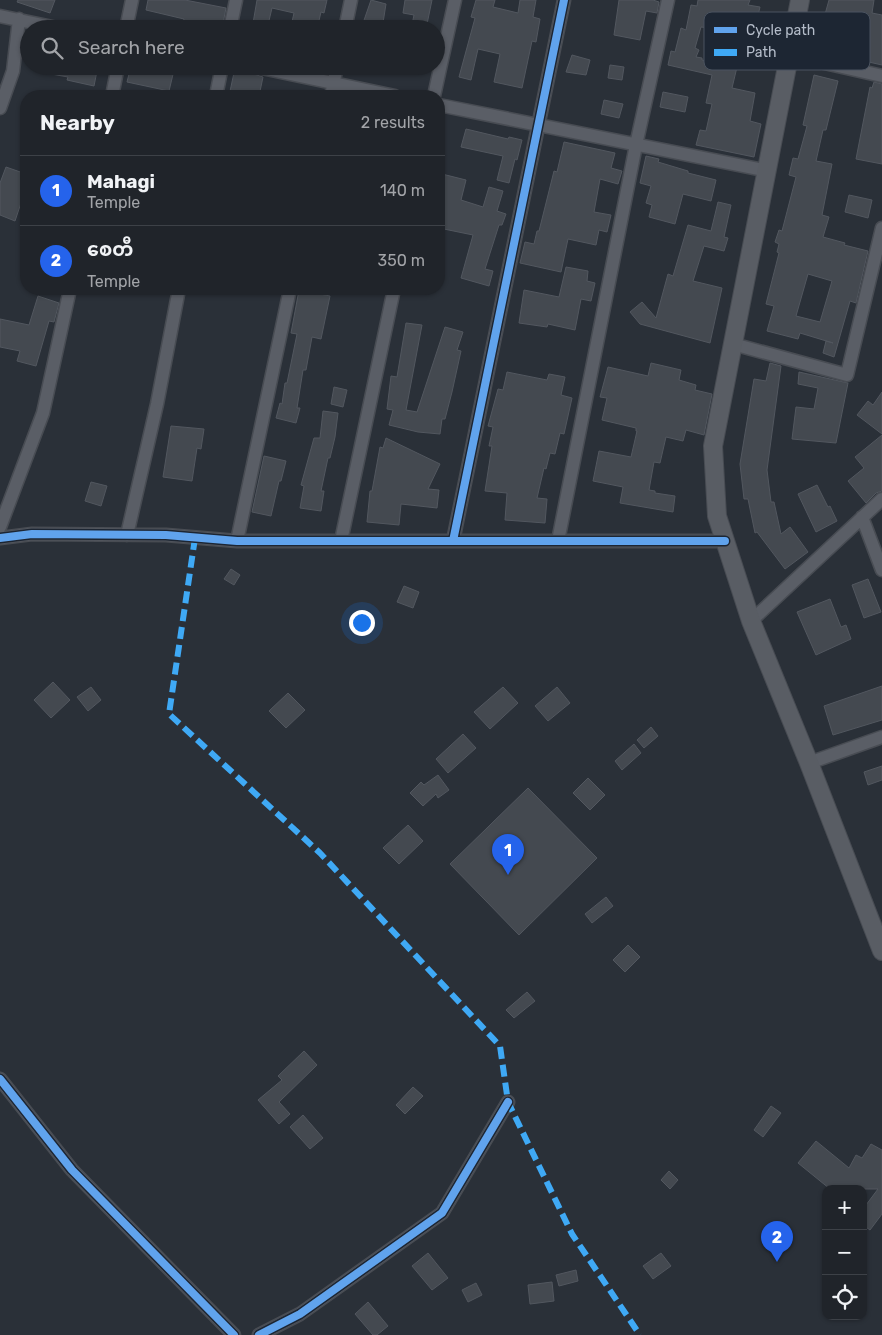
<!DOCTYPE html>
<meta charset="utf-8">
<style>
body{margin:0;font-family:Rubik,"Noto Sans Myanmar",sans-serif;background:#282c32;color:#f1f3f6}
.controls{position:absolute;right:15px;bottom:15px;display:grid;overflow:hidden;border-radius:10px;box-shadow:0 1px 4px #0004}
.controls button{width:45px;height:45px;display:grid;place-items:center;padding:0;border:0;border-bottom:1px solid #3d4147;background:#20242a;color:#f1f3f6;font:25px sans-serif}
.you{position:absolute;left:361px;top:622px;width:18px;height:18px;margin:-12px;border:4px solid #fff;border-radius:50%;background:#1a73e8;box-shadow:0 0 0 8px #1a73e833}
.badge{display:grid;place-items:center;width:32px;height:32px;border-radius:50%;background:#2563eb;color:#fff;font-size:16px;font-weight:700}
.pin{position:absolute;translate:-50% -41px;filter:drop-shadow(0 1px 2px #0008)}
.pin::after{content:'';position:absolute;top:26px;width:18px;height:15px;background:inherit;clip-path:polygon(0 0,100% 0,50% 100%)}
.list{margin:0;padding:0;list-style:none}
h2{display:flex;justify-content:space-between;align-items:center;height:65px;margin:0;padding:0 20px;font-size:21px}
h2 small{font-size:16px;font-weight:400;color:#a2a4a8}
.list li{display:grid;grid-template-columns:32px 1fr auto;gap:15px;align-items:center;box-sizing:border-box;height:70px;padding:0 20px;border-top:1px solid #3d4147}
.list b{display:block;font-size:19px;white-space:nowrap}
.list p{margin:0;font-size:16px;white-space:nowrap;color:#a2a4a8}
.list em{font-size:16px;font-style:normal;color:#a2a4a8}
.icon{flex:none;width:28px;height:28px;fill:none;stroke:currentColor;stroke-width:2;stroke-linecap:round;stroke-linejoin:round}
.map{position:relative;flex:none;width:882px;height:1335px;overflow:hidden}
.search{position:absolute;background:#20242a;box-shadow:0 1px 4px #0004;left:20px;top:20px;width:425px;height:55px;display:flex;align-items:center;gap:12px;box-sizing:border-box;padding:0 18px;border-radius:28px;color:#a2a4a8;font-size:19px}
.panel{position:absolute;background:#20242a;box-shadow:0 1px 4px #0004;left:20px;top:90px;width:425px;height:205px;border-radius:20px}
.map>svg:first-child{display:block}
</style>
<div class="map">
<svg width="882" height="1335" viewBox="0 0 882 1335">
<rect width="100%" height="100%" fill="#2a3038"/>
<path fill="#444950" stroke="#52575f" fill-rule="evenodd" d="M 18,0 L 55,0 L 50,13 L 17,2 Z
M 148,0 L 185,0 L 226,8 L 222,29 L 182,29 L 184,19 L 146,10 Z
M 257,0 L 327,0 L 324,13 L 321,12 L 317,29 L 303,29 L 291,26 L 294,13 L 272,8 L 267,29 L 252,29 Z
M 371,0 L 386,4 L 382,29 L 361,29 Z
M 405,0 L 432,0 L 426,29 L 411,29 L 414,15 L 403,13 Z
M 476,0 L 495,0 L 493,7 L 518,13 L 520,0 L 536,0 L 533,17 L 540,19 L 536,42 L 532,41 L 522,88 L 494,82 L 500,54 L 478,49 L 471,80 L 459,77 L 475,18 L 471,17 Z
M 619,0 L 653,0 L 659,2 L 657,13 L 646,11 L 640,40 L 614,35 Z
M 698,0 L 750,0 L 748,5 L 760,7 L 754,32 L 710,23 L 709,28 L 701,27 L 695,48 L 699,50 L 696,57 L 702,58 L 702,60 L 737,67 L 732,88 L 755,93 L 750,121 L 761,124 L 754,157 L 696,145 L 700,130 L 706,131 L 712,104 L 706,103 L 712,75 L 668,65 L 671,51 L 675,52 L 681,28 L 686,30 L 691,5 L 697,6 Z
M 829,0 L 874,0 L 872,13 L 882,15 L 882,65 L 851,58 L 850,60 L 820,53 L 830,20 L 824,18 Z
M 572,55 L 590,60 L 586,75 L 566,72 Z
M 610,65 L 624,67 L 622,80 L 608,78 Z
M 40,66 L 98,66 L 94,86 L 67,80 L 68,77 L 40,72 Z
M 131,66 L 175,66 L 169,91 L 127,82 Z
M 235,68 L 263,77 L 259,96 L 229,96 Z
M 814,75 L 838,81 L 826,130 L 823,130 L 816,161 L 832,164 L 822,215 L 829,217 L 823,237 L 845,243 L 844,245 L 868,251 L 856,303 L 850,301 L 834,357 L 823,353 L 826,341 L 833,343 L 800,333 L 798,339 L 767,331 L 774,306 L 766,304 L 779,253 L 777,252 L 779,244 L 775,242 L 779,230 L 782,231 L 796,177 L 789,175 L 793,158 L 798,159 L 807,126 L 803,125 ZM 808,274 L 832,281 L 820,322 L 796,316 Z
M 874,82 L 882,84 L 882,164 L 856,159 L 870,87 L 872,88 Z
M 663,92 L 688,97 L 685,112 L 660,107 Z
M 604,100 L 623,104 L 619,118 L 601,114 Z
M 466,129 L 508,139 L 509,137 L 522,140 L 517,160 L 515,159 L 509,183 L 497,180 L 503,156 L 461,147 Z
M 564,142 L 615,153 L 611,168 L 622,171 L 618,184 L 600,179 L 594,212 L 611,215 L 607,232 L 599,230 L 596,245 L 568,239 L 561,272 L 520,263 L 525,242 L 534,244 L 537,231 L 539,231 L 554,171 L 557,172 Z
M 646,156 L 659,159 L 658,162 L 688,171 L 688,173 L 716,180 L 711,201 L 683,194 L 675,224 L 649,217 L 652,205 L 646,203 L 651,186 L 640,183 Z
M 6,167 L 26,174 L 26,188 L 15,221 L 0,215 L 0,183 Z
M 442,174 L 466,180 L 461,200 L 483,207 L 489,187 L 503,191 L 497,211 L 506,214 L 502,225 L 499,225 L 485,269 L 493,271 L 489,286 L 461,278 L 473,235 L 439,228 L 439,189 Z
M 849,195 L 872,200 L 868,218 L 845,212 Z
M 718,202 L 731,205 L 724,237 L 728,238 L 724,251 L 704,246 L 693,281 L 722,288 L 710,343 L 640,324 L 630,312 L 642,302 L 656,318 L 668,274 L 673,276 L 688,225 L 711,231 Z
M 566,267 L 588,271 L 587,281 L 595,283 L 591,301 L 581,299 L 575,330 L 548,324 L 547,327 L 519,323 L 524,290 L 559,297 Z
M 299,290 L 330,296 L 321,339 L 312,337 L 306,370 L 303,370 L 297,408 L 300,408 L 296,423 L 276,418 L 280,403 L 282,404 L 285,383 L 287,383 L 297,334 L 291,333 Z
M 38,296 L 59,303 L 54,322 L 49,321 L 36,366 L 17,361 L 20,351 L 0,347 L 0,319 L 29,325 Z
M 406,323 L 422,325 L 406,410 L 417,412 L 445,327 L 463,332 L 457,350 L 461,351 L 452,392 L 445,419 L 442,419 L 440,434 L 418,432 L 389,425 L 393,410 L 387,409 L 391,376 L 397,377 Z
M 651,363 L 681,370 L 679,380 L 696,385 L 695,390 L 712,394 L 704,435 L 686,430 L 683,441 L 666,437 L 660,463 L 654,462 L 649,490 L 655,491 L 655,493 L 675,496 L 673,512 L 620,503 L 623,487 L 593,481 L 599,451 L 631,457 L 637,431 L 636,431 L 636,428 L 602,420 L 607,398 L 600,397 L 608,367 L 648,376 Z
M 770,363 L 781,366 L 767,470 L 771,502 L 774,502 L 781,534 L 790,527 L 808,552 L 785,569 L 757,532 L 755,533 L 748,499 L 744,499 L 740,464 L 754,379 L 766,381 Z
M 507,372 L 547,380 L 549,374 L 565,377 L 561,395 L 572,398 L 564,434 L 560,433 L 555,454 L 550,453 L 546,469 L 544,468 L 537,498 L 547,499 L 545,523 L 505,520 L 507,493 L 485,491 L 492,446 L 489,446 L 493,427 L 488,426 L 498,389 L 503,390 Z
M 799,372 L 848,383 L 836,443 L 792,439 L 796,407 L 814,409 L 818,388 L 798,384 Z
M 334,387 L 347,390 L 343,407 L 331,404 Z
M 882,392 L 882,434 L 857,415 L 868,401 L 873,405 Z
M 323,411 L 338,413 L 335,437 L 330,458 L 328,458 L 321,491 L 324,491 L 321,511 L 300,508 L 304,486 L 301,485 L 314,438 L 320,438 Z
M 171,426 L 204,429 L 201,449 L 197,448 L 192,481 L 163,477 Z
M 882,435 L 882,491 L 876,493 L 866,503 L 848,481 L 864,468 L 855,457 Z
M 386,438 L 440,464 L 428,489 L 439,490 L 437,508 L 401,504 L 399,525 L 367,522 L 370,491 L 372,491 L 380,447 L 383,448 Z
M 264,456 L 286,461 L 281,481 L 279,481 L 271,516 L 252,512 Z
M 91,482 L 107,486 L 101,506 L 85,501 Z
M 817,485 L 828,507 L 830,506 L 837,521 L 816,532 L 798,494 Z
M 231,569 L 240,575 L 234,585 L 224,579 Z
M 868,579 L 881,612 L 864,618 L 852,585 Z
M 404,586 L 419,592 L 413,608 L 397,602 Z
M 830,599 L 841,627 L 846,625 L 851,639 L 816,655 L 797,612 Z
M 53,682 L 70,700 L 51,718 L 34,700 Z
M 882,686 L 882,720 L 833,735 L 824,706 Z
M 91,687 L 101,700 L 88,711 L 77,697 Z
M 503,687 L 518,703 L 490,729 L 474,712 Z
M 557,687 L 570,703 L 548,721 L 535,706 Z
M 288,693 L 305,710 L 286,728 L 269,711 Z
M 651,727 L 658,736 L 644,748 L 637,740 Z
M 463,734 L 476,748 L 448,773 L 436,759 Z
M 634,744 L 641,753 L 622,770 L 615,761 Z
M 882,766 L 882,780 L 868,785 L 864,772 Z
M 438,775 L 449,790 L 438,798 L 436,794 L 423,806 L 410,793 L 421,782 L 424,785 Z
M 588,778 L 605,795 L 590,810 L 573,793 Z
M 528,788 L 597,858 L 519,935 L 450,864 Z
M 408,825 L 423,841 L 399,864 L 383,848 Z
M 606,897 L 613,906 L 592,923 L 585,914 Z
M 628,945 L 640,957 L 625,972 L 613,960 Z
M 527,992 L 535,1001 L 514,1018 L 506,1010 Z
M 304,1051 L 317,1065 L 279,1102 L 290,1114 L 279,1124 L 258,1100 L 282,1080 L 278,1076 Z
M 413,1087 L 423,1096 L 405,1114 L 396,1105 Z
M 771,1106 L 781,1113 L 763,1137 L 754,1130 Z
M 303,1115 L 323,1138 L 310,1149 L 290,1127 Z
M 816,1141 L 849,1168 L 856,1155 L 862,1158 L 871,1144 L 882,1150 L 882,1214 L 870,1230 L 863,1225 L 863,1209 L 878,1189 L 830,1189 L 798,1163 Z
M 669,1171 L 678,1180 L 670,1189 L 661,1180 Z
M 428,1253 L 448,1278 L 432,1290 L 412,1266 Z
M 661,1253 L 671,1266 L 653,1279 L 643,1266 Z
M 576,1270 L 578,1281 L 559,1286 L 556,1275 Z
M 552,1282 L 554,1301 L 530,1304 L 528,1285 Z
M 476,1283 L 482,1295 L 468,1302 L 462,1290 Z
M 368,1302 L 388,1326 L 377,1335 L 373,1335 L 355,1314 Z"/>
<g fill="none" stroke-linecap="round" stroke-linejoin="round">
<defs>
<path id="minor" d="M 0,16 L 62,29
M 126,29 L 132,0
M 230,29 L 236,0
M 345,29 L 351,0
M 789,55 L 882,76
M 252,66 L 395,96
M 112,96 L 118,66
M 216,96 L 222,66
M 331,96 L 337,66
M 434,96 L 455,0
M 439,105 L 768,171
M 0,108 L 13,71 L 19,19
M 733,344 L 847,375 L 882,228
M 862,517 L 882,570
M 0,527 L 43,413 L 70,289
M 127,535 L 157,404 L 179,289
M 0,538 L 32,534 L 166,535 L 237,541 L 725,541
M 237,541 L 290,289
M 341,541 L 394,289
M 453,541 L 564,0
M 558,541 L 636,145 L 668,0
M 751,621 L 882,499
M 809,763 L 882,737
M 0,1079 L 72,1170 L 234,1335
M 259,1335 L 300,1314 L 442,1213 L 508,1102"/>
<path id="secondary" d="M 800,0 L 713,446 L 717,516 L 751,621 L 809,763 L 882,951"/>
</defs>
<use href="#minor" stroke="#484c53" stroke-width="15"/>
<use href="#secondary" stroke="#484c53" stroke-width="20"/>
<use href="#minor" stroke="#5a5e66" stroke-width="12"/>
<use href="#secondary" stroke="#595d64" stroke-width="18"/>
<path stroke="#3fa9f5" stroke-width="6" stroke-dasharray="12 6" stroke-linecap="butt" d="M 195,538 L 169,714 L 320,853 L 500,1046 L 508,1102 L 572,1234 L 640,1335"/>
<defs>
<path id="cycleway" d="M 0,538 L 32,534 L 166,535 L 237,541 L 725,541
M 453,541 L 564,0
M 0,1079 L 72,1170 L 234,1335
M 259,1335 L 300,1314 L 442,1213 L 508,1102"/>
</defs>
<use href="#cycleway" stroke="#1d2633" stroke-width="11"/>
<use href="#cycleway" stroke="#60a3ed" stroke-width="8"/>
</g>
<rect x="704" y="12" width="166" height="58" rx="8" fill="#1d2633" stroke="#4a5360" stroke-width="1"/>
<rect x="714" y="27" width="23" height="6" fill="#60a3ed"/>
<rect x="714" y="49" width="23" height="7" fill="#3fa9f5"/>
<g font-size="14" fill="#b4bcc9">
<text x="746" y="35">Cycle path</text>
<text x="746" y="57">Path</text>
</g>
</svg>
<div class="controls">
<button>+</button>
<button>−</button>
<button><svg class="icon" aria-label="locate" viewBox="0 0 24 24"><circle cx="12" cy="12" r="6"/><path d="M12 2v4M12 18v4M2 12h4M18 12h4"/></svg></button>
</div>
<div class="you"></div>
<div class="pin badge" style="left:508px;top:875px">1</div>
<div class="pin badge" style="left:777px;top:1262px">2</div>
<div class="search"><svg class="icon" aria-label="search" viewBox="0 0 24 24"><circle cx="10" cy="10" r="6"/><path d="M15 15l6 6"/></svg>Search here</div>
<section class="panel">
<h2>Nearby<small>2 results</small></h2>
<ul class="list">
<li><span class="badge">1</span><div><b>Mahagi</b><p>Temple</p></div><em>140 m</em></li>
<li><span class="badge">2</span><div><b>စေတီ</b><p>Temple</p></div><em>350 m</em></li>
</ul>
</section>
</div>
